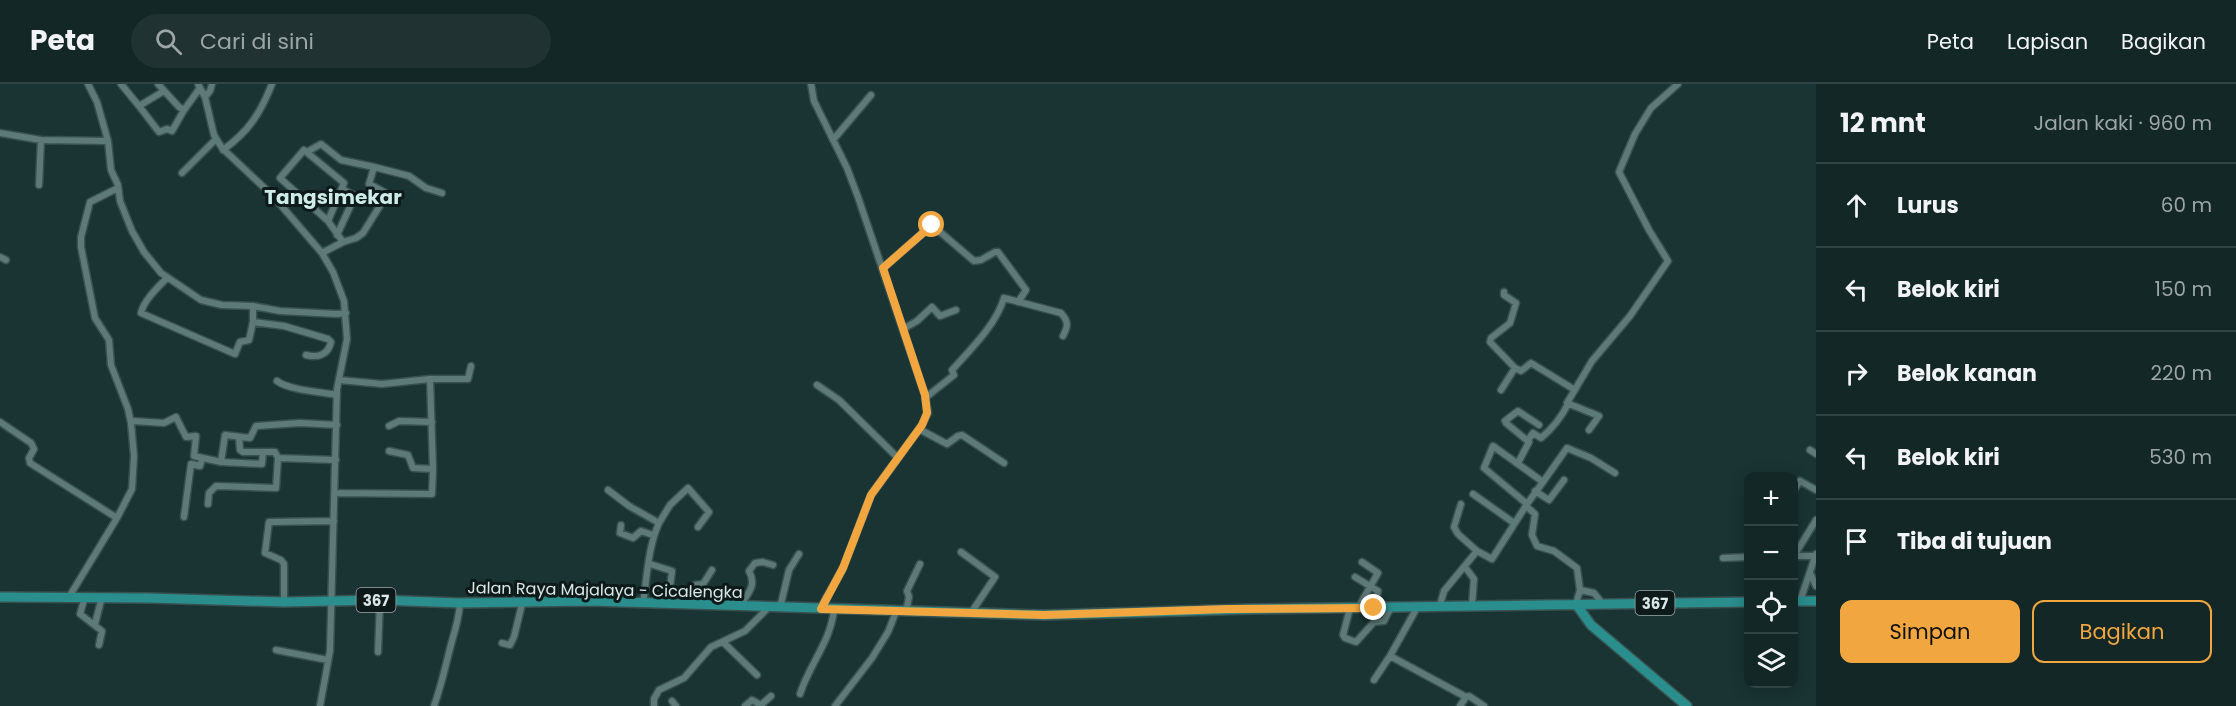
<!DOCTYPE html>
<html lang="id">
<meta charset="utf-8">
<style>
body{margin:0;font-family:Poppins,sans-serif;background:#203332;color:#f1f3f6}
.controls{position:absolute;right:18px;bottom:18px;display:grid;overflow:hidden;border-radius:12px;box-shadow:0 3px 15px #0003}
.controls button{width:54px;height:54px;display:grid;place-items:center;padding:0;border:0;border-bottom:2px solid #324443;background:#132726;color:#f1f3f6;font:30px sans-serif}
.stop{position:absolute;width:18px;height:18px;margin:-14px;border:4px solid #f1a63f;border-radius:50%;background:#fff}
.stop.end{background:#f1a63f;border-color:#fff;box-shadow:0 2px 6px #0008}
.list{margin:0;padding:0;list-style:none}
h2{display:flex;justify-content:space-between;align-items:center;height:78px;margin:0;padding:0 24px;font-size:26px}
h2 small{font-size:20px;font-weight:400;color:#9da5a7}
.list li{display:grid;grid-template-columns:39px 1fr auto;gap:18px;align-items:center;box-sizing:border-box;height:84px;padding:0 24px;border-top:2px solid #324443}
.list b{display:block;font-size:22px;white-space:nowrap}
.list em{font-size:20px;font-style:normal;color:#9da5a7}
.actions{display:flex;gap:12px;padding:18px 24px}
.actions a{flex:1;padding:14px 0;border:2px solid #f1a63f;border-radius:12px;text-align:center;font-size:21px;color:#f1a63f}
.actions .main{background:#f1a63f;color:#111}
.icon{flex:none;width:33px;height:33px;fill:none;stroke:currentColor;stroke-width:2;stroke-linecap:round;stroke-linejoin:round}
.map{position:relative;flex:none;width:1816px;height:622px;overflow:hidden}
header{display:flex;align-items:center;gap:36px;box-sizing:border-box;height:84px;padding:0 30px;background:#132726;border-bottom:2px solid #324443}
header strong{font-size:28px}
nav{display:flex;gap:33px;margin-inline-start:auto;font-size:21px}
.search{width:420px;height:54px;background:#203332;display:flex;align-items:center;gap:15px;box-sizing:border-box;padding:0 21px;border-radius:33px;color:#9da5a7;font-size:22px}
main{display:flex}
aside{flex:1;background:#132726}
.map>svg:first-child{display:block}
</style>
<header>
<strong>Peta</strong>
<div class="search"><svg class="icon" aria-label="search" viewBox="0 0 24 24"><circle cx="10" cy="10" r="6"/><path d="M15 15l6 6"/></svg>Cari di sini</div>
<nav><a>Peta</a><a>Lapisan</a><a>Bagikan</a></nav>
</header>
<main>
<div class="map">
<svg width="1816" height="622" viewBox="0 0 1816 622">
<rect width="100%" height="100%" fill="#193433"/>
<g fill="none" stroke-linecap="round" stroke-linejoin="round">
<defs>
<path id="minor" d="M 88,0 L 97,18 L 108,57 L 111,86 L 118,101 L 120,117 L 132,147 L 144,168 L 161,189 L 201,216 L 222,221 L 253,222
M 121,0 L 139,22 L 164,7
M 158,0 L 179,23 L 184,26 L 200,4
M 198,0 L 205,13 L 214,51 L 222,64 L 273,112 L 322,169 L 333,188 L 344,217 L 347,255 L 337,305 L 330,567 L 320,622
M 811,0 L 814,17 L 847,84 L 858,113 L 925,311 L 928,329 L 922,341 L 871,411 L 843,484 L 827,513
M 205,13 L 210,7 L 212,0
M 139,22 L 159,48 L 167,45 L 172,47 L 184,26
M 0,49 L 41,56 L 108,57
M 833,56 L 871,11
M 223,66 C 249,47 260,30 272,0
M 307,68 L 321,60 L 341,76 L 374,83
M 182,89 L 216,55
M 39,101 L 41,56
M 118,104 L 90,118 L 81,153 L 81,163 L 95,234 L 109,256 L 111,281 L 128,325 L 131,339
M 328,137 L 344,99 L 304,66 L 280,94 L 328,137 L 343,158
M 337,151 L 355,112 L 342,105
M 322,169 L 343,158 L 356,154 L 363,149 L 386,112 L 384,108 L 369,100 L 374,83 L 409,92 L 426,104 L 442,109
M 0,173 L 6,176
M 883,184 L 932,141 L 974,177 L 981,176 L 995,168 L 998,168 L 1026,206 L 1018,218
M 167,194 C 158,203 144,216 141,229 L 235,270 L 240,258 L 249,256 L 253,238 L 253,222 L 280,227 L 337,230 L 346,229
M 1504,208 L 1504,211 L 1516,219 L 1510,239 L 1491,254 L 1490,258 L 1515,284 L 1521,287 L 1531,279 L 1575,306
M 253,238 L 284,242 L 328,255 L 331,258 C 328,271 318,274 306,271
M 903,245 L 917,237 L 932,223 L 940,232 L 956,226
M 339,296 L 382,300 L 430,295
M 277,297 C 289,306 321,308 337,311
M 817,301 L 839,316 L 897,373
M 1501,306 L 1515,284
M 925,314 L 954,291 L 952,286 C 970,266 996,241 1004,214 L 1061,229 C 1069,238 1068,242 1063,252
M 0,338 L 31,359 L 34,365 L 29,374 L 30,379 L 117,434
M 389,342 L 399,337 L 432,338
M 919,345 L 947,360 L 958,352 L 962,351 L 1004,379
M 1589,346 L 1599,332 L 1567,319 L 1592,277 L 1630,232 L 1668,177 L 1649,146 L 1619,88 L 1635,50 L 1651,24 L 1678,0
M 239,354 L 240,366 L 243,368 L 275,368 L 278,374 L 336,376
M 1528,356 L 1533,349 L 1541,354 C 1553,344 1561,334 1568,320
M 1810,366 L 1816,370
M 221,378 L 262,380 L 263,368
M 1518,379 L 1529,358 L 1506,339 L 1505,337 L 1518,327 L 1539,341
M 433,385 L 430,295 L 468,295 L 471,282
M 608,406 L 629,422 L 659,439 C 648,463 647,493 643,520
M 1794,406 L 1800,397 L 1816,406
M 1535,407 L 1549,416 L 1564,396
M 335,409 L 432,410 L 433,385 L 413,384 L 408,371 L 389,367
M 1473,410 L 1514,439
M 208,420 L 209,409 L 216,402 L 276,404 L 278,374
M 1527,420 L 1543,398
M 1526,422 L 1535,430 L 1532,451 L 1537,462 L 1554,467 L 1577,484 L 1580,506 L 1576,520
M 184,433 L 191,380 L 200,382 L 202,375
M 659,439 L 670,421 L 688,404 L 709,428 L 698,443
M 621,441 L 620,449 L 633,454 L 641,447 L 653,451
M 1477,467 L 1492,475 L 1527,420 L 1484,384 L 1493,362 L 1543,398 L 1567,364 L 1591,374 L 1615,389
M 961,468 L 995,493 L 971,529
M 1794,472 L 1816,436
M 1794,472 L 1816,472
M 1723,474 L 1748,473
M 650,480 L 672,487 L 668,520
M 1465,483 L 1474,495 L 1472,521
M 1810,489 L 1816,502
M 1355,493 L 1378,507 L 1374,524
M 1580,506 L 1594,509 L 1602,519
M 69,513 L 117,434 L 132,405 L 134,372 L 131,339 L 133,337 L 164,339 L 176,333 L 186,353 L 196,352 L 194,372 L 221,378 L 225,351 L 250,354 L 256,342 L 300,339 L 337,341
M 85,513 L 80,530 L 102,547 L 99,561
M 1800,517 L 1816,470
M 284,518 L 284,480 L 281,476 L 265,469 L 269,438 L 334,437
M 686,520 L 695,501 L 703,500 L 712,486
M 1440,521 L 1444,507 L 1477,467 L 1458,450 L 1454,443 L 1461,420
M 740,522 C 748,509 757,502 749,487 L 755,479 L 763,478 L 773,481
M 1418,522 L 1390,572 L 1466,613 L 1460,622
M 780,524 L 789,486 L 799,470
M 1350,524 L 1343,551 L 1345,554 L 1356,558 L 1374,538 L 1384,537 L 1391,523
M 1358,524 L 1378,489 L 1362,478
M 906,528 L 909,513 L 907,507 L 920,480
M 95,540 L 102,513
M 723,558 L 757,591
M 502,559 L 510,561 L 514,553 L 522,520
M 276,566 L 328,576
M 378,568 L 380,516
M 1374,596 L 1390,572
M 800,610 C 810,579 830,559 834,526
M 1466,613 L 1469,612 L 1484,622
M 672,617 L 676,622
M 434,622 C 442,600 446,579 452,557 C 456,544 459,533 460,519
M 654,622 L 654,615 L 659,606 L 684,594 L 711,563 L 745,547 L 769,523
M 745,622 L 752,616 L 761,621 L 771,612
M 835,622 L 872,574 L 888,548 L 896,528"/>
<path id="tertiary" d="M 821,525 L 827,513"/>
<path id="primary" d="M 0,513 L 149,514 L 284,518 L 380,516 L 460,519 L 590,517 L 1044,531 L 1251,525 L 1748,518
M 1794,517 L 1816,517
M 1576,520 L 1591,541 L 1687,622"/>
</defs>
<use href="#minor" stroke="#395050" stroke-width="9"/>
<use href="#tertiary" stroke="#395050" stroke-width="10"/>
<use href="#primary" stroke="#395050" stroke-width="12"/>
<use href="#minor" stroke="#5d7978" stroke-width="6"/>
<use href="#tertiary" stroke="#5d7978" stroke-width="8"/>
<use href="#primary" stroke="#298e8c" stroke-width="9"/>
</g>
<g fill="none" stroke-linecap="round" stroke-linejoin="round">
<path stroke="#f1a63f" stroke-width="8" d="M 932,141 L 883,184 L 925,311 L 927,329 L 922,341 L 871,411 L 843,484 L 821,525 L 1044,531 L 1228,525 L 1374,524"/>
</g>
<g text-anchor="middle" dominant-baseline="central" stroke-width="6" stroke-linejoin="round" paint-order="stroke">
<g fill="#0e1919" stroke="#9caaa9" stroke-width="1.5">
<rect x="356.5" y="504" width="39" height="24" rx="4.5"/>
<rect x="1635.5" y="507" width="39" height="24" rx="4.5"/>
</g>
<g font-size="15" font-weight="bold" fill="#d9e8e7">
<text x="376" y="516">367</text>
<text x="1655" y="519">367</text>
</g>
<g font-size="16" fill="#d9e8e7" stroke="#0e1919">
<text transform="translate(605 506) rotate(1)">Jalan Raya Majalaya - Cicalengka</text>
</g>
<g font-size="20" font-weight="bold" fill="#ccebe9" stroke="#0e1919">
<text x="333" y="113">Tangsimekar</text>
</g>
</g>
</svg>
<div class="controls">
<button>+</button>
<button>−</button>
<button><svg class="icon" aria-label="locate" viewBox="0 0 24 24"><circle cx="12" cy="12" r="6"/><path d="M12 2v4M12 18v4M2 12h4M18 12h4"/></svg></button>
<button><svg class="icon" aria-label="layers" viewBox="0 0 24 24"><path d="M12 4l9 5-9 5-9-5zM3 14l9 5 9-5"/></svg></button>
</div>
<div class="stop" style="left:932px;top:141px"></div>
<div class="stop end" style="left:1374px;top:524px"></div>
</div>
<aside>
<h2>12 mnt<small>Jalan kaki · 960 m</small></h2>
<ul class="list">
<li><svg class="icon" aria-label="ahead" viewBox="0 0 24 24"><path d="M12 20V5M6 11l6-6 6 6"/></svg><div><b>Lurus</b></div><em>60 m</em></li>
<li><svg class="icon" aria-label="left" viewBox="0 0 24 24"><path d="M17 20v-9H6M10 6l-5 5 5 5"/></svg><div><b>Belok kiri</b></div><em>150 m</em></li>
<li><svg class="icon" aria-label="right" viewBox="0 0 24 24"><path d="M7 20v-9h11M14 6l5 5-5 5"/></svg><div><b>Belok kanan</b></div><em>220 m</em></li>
<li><svg class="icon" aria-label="left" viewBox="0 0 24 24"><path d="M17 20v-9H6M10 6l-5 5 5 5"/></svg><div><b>Belok kiri</b></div><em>530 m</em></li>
<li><svg class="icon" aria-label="arrive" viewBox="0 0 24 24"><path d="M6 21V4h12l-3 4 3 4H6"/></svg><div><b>Tiba di tujuan</b></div></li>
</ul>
<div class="actions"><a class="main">Simpan</a><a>Bagikan</a></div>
</aside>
</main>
